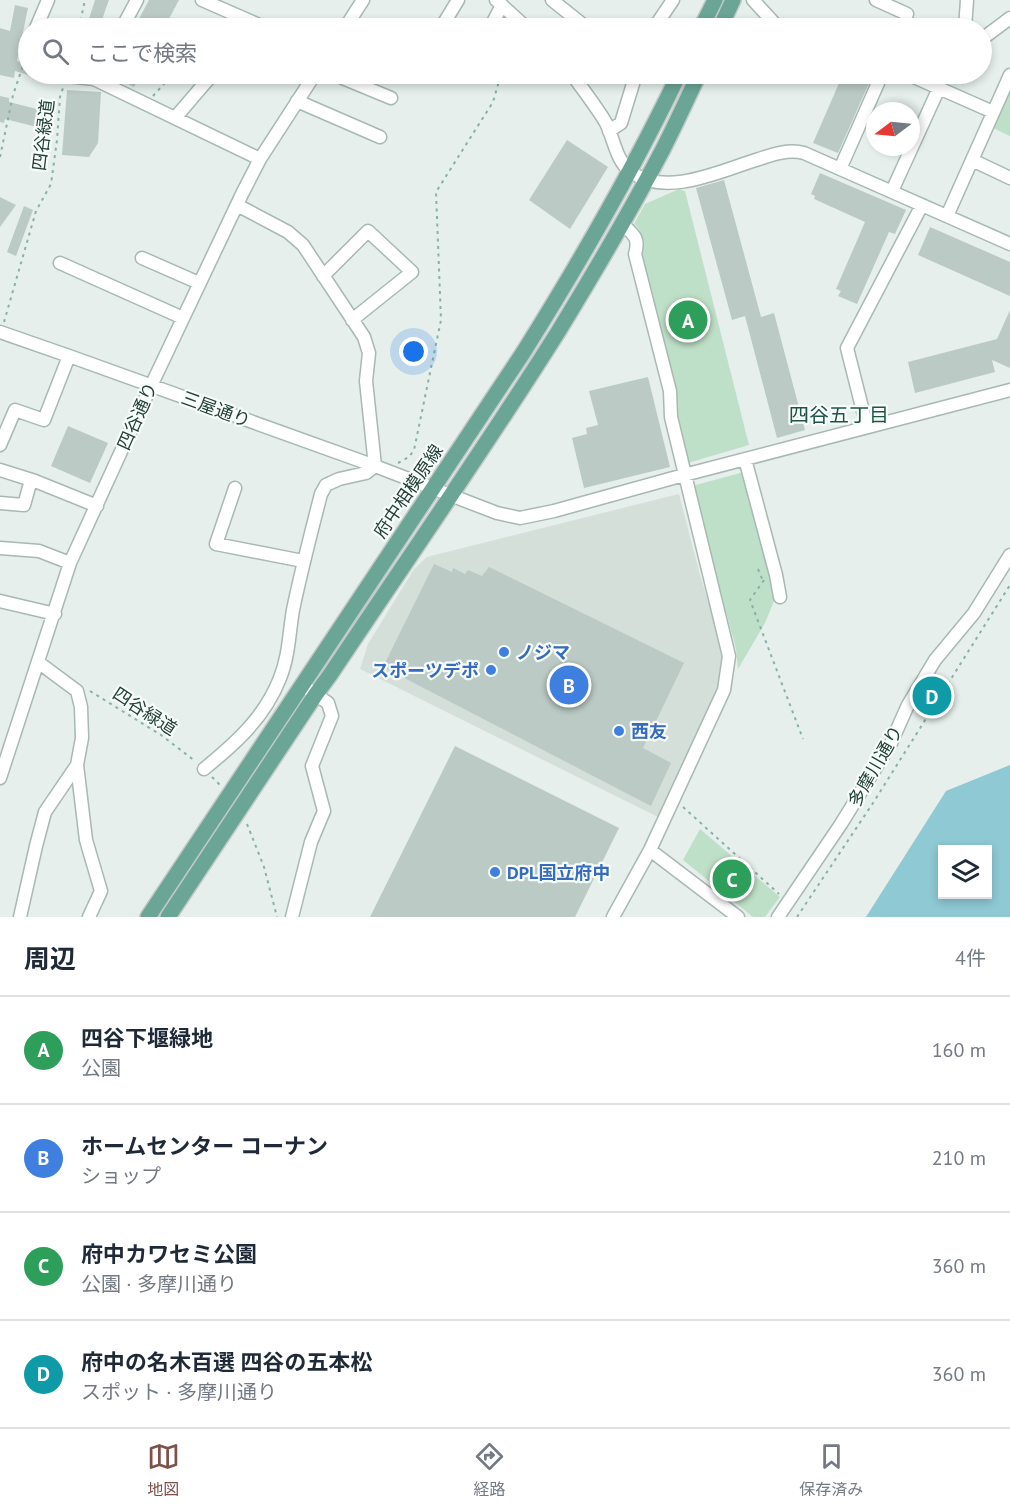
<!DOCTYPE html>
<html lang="ja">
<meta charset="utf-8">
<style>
body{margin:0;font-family:"PT Sans","Noto Sans JP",sans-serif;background:#f6f6f7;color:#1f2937}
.controls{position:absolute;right:18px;bottom:18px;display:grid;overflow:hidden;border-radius:0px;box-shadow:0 3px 9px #0003}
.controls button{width:54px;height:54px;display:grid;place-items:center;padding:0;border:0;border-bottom:2px solid #e0e1e3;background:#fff;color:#1f2937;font:30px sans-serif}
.compass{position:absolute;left:866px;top:102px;width:54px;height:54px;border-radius:50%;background:#fff;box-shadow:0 3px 9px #0003;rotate:254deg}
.you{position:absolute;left:414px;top:352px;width:21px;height:21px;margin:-15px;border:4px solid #fff;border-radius:50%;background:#1a73e8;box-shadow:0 0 0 9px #1a73e833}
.badge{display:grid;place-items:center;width:39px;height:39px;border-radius:50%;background:#7f5249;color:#fff;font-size:20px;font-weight:700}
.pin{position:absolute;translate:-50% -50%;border:3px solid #fff;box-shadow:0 2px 6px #0006}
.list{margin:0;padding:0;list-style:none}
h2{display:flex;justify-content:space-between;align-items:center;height:78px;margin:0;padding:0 24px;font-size:26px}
h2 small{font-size:20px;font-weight:400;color:#747a83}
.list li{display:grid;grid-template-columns:39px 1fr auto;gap:18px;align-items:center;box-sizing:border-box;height:108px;padding:0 24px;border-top:2px solid #e0e1e3}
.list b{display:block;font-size:22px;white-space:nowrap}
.list p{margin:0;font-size:20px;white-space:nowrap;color:#747a83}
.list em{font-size:20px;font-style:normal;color:#747a83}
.icon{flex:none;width:33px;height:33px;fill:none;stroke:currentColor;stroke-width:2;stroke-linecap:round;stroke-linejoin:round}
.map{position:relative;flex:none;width:1010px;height:917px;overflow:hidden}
.search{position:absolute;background:#fff;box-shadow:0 3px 9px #0003;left:18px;right:18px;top:18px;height:66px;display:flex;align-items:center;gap:15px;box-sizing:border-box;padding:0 21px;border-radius:33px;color:#747a83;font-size:22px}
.sheet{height:510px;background:#fff}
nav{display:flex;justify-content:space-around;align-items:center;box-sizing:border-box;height:84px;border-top:2px solid #e0e1e3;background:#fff;font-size:16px;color:#747a83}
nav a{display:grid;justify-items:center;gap:3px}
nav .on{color:#7f5249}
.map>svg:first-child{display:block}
</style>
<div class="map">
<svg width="1010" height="917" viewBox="0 0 1010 917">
<rect width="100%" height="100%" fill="#e6efeb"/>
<path fill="#d4dfda" d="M 679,494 L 700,575 L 724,651 L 720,683 L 658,817 L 360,669 L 368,644 L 414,569 L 427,557 Z"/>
<path fill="#bfe0c8" d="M 1010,90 L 1010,136 L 993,128 Z
M 679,189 L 685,191 L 749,445 L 688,463 L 675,415 L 676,388 L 641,252 C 643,242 644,231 634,224 L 645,204 Z
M 744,472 L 776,596 L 765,623 L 738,669 L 736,649 L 692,486 Z
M 700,829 L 780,897 L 765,917 L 753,917 L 683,860 Z"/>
<path fill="#8ec9d4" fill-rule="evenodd" d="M 1010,765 L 1010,917 L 866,917 L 946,791 ZM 942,850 L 988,850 L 988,894 L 942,894 Z"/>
<path fill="#bbcac4" d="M 95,0 L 109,0 L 99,28 L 86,28 Z
M 149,0 L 179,0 L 164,28 L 134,28 Z
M 15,5 L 28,8 L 17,61 L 28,64 L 28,75 L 15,71 L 14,78 L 0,75 L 0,28 L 10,31 Z
M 109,74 L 141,74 L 134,87 Z
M 843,74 L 873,74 L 838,153 L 813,143 Z
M 67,90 L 101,92 L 98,143 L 89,157 L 62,155 Z
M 0,96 L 9,98 L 9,102 L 41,110 L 37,127 L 5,119 L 4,123 L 0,122 Z
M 567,140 L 608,167 L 570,229 L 529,200 Z
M 820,173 L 906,210 L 895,234 L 889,232 L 857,304 L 838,296 L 841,291 L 836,289 L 865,222 L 814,199 L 815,196 L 811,194 Z
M 724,180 L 761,317 L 774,313 L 805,430 L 777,438 L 745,316 L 732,320 L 696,188 Z
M 0,197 L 16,205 L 0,227 Z
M 24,206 L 33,210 L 16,256 L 7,252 Z
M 930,227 L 1010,262 L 1010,296 L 918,255 Z
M 1010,310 L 1010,368 L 992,360 L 995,372 L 915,393 L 908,362 L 997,339 Z
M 648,377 L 670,467 L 584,488 L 572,438 L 587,434 L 586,428 L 598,425 L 589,391 Z
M 68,426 L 108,443 L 90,483 L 51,466 Z
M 434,564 L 452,572 L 453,568 L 465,574 L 468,570 L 482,576 L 489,567 L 684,663 L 643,748 L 671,763 L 651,806 L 383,667 Z
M 455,746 L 619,828 L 575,917 L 370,917 Z"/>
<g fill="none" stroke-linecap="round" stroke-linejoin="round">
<defs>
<path id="minor" d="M 202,0 L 266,28
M 496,0 L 527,28
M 552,0 L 587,28
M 753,0 L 776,25 L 774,28
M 876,0 L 907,14 L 901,28
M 36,28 L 48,0
M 122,28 L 137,0
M 345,28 L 363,0
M 441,28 L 458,0
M 490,28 L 502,5
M 654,28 L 673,0
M 965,28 L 967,0
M 982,39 L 1010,18
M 333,74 L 391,98
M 572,74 C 583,90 596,106 606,123 C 614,139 616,161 631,172 C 667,198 722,170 759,159 C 774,154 789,149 804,153 L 1010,244
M 907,74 L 993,112
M 67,76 L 94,79 L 260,159
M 297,101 L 380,137
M 175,118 L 211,76
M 609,131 L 621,123 L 636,74
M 972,160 L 1010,178
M 840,169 L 882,74
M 892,191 L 939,88
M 947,216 L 1010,75
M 142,258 L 199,283
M 60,263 L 183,318
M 323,276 L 368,231 L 412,272 L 352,320
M 0,332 L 69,356 L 375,466 L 497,513 L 520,518 L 554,511 L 684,475 L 1010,390
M 867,427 L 847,348 L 922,205
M 0,445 L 15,410 L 44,420 L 69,356
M 745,459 L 776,575 L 780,597
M 0,470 L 35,481 L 97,506
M 235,488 L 216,544 L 303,561
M 0,503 L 24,505 L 31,480
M 0,548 L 39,551 L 70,563
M 0,601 L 55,614
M 77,765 L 86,840 L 101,891 L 89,917
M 204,769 C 236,743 265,717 280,678 C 289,656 289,633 293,610 C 301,571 311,533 321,494 L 326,485 L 339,479 L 366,473 L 375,466 L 366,381 L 369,353 L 364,337 L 303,245 L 288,232 L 237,205
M 0,778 L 70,563 L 151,386 L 242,194 L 260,159 L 315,74
M 650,850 L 738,917
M 20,917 L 36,846 L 45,812 L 77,765 L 82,738 L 81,707 L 77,691 L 38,662
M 292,917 L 311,842 L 324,811 L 312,766 L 332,716 L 328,703 L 308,689
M 613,917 L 650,850 L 724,690 L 729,656 L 671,417 L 670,391 L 635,254 C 640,237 633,234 621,223
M 778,917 L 841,824 L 891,743 L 908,705 L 935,660 L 974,613 L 1010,555"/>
<path id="major" d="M 701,28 L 715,0
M 720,28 L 733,0
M 148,917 L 523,353 C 580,262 633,170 679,74
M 168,917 L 316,694 L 330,675 C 406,561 485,448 558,332 C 594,273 630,212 662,151 C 675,126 687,99 699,74"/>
</defs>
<use href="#minor" stroke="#a8b8b2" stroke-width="15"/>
<use href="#major" stroke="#c2cac8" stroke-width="18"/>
<path stroke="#86b3a5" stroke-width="2" stroke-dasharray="3 4.5" stroke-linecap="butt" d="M 79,28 L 85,0
M 209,28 L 215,19
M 153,96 L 173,74
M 0,157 L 13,95 L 28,51
M 4,322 L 36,211 L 51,184 L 57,140 L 60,97 L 63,88
M 398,463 L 409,457 L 414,450 L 441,320 L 436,192 L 493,102 L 501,74
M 758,569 L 763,581
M 764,580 L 750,600 L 803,739
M 90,691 L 161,735 L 195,761
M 212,777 L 221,786
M 683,807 L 779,894
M 247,824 L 264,867 L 277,917
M 797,917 L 873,803 L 1010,585"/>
<use href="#minor" stroke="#fff" stroke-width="12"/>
<use href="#major" stroke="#6aa596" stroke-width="15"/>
</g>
<g fill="#3f7fe0" stroke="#f7fbf9" stroke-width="2">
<circle cx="504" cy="652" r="6"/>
<circle cx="491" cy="670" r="6"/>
<circle cx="619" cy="731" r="6"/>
<circle cx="495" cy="872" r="6"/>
</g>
<g text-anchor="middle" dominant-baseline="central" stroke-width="4.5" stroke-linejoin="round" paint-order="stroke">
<g font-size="18" fill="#24423a" stroke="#f7fbf9">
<text transform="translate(43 135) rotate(-83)">四谷緑道</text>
<text transform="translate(216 409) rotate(20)">三屋通り</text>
<text transform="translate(137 416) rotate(-66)">四谷通り</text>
<text transform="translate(408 491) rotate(-56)">府中相模原線</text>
<text transform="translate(145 711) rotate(33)">四谷緑道</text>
<text transform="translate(875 766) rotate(-60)">多摩川通り</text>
</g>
<g font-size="18" font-weight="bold" fill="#366cbe" stroke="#f7fbf9" text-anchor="start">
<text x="516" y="652">ノジマ</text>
<text x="479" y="670" text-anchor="end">スポーツデポ</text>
<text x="631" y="731">西友</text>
<text x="507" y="872">DPL国立府中</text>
</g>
<g font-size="20" fill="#1f5548" stroke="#f7fbf9">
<text x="839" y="415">四谷五丁目</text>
</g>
</g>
</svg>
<div class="controls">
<button><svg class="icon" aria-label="layers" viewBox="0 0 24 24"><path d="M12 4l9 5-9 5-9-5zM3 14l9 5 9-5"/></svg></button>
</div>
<svg class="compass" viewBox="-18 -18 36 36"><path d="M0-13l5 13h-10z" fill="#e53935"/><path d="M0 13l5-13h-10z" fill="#747a83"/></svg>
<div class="you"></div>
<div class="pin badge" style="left:688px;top:320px;background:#2e9e5b">A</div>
<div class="pin badge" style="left:569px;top:685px;background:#3f7fe0">B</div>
<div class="pin badge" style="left:732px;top:879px;background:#2e9e5b">C</div>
<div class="pin badge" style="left:932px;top:696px;background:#0f9aa8">D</div>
<div class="search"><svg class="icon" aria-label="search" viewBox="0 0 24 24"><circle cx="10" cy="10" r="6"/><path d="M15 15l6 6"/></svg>ここで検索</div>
</div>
<section class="sheet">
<h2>周辺<small>4件</small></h2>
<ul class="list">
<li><span class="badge" style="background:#2e9e5b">A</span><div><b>四谷下堰緑地</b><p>公園</p></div><em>160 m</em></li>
<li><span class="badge" style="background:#3f7fe0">B</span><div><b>ホームセンター コーナン</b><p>ショップ</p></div><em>210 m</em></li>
<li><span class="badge" style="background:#2e9e5b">C</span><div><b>府中カワセミ公園</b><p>公園 · 多摩川通り</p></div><em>360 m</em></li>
<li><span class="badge" style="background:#0f9aa8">D</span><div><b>府中の名木百選 四谷の五本松</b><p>スポット · 多摩川通り</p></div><em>360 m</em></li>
</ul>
</section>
<nav>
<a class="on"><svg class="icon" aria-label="map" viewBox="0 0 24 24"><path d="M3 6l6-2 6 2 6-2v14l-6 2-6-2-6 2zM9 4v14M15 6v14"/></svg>地図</a>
<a><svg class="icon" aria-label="directions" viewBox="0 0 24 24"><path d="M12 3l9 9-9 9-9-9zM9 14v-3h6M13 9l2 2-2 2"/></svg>経路</a>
<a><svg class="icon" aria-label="saved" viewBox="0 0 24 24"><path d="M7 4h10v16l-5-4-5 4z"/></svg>保存済み</a>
</nav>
